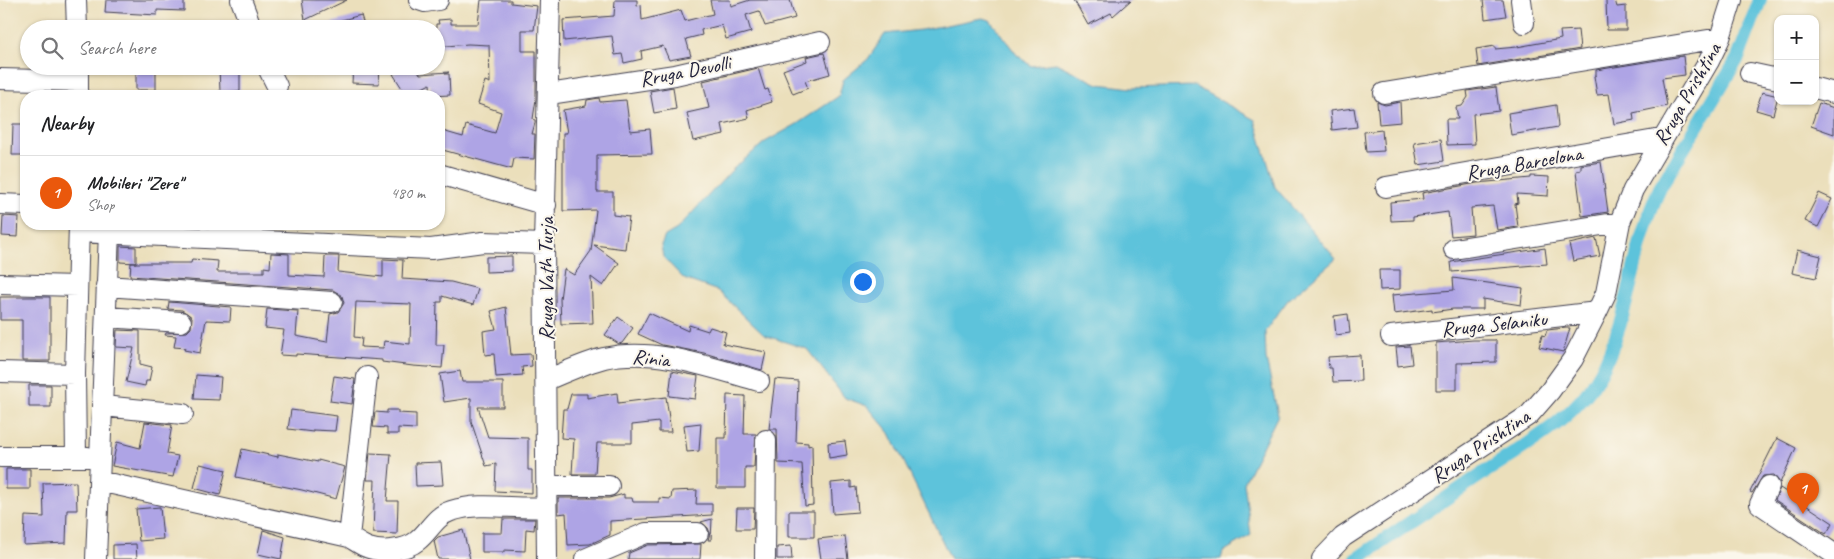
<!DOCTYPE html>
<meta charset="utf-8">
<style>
body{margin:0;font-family:Caveat,sans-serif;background:#f6f6f6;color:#202124}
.controls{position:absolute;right:15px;top:15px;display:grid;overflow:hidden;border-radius:10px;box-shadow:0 1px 4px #0004}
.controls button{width:45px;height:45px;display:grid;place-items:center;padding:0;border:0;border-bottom:1px solid #e0e0e0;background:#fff;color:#202124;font:25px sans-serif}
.you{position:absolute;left:862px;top:281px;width:18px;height:18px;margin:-12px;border:4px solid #fff;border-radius:50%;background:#1a73e8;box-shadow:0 0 0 8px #1a73e833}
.badge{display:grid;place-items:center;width:32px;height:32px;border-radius:50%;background:#ea580c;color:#fff;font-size:16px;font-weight:700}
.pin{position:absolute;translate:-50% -41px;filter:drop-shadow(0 1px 2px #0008)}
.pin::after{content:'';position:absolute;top:26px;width:18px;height:15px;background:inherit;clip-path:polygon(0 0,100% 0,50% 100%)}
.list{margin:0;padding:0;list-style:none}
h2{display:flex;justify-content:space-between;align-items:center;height:65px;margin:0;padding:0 20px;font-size:21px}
h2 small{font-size:16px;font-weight:400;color:#757577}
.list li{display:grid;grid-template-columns:32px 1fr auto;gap:15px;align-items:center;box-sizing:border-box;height:75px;padding:0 20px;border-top:1px solid #e0e0e0}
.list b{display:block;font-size:19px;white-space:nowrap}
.list p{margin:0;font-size:16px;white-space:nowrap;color:#757577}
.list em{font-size:16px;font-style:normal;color:#757577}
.icon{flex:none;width:28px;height:28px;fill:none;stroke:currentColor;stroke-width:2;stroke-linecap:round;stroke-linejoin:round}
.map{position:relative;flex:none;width:1834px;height:559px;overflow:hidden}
.search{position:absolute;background:#fff;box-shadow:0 1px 4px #0004;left:20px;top:20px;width:425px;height:55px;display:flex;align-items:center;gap:12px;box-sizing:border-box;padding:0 18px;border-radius:28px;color:#757577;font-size:19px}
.panel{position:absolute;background:#fff;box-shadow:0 1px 4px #0004;left:20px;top:90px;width:425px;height:140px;border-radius:20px}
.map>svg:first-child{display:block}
</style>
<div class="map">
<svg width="1834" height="559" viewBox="0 0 1834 559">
<rect width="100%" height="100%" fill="#fbf7ec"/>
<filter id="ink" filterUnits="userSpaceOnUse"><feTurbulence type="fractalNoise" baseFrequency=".02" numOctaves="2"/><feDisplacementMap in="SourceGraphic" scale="10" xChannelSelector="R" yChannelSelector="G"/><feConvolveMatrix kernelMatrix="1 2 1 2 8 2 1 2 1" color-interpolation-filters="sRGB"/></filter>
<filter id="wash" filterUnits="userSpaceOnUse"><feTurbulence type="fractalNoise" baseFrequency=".0096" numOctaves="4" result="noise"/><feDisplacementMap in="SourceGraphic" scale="20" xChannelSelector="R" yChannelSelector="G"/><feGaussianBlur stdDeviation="1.12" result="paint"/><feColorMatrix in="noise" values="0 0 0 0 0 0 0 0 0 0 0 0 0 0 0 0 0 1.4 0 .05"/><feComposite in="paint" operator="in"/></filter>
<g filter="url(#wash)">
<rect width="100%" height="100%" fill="#ebdfbb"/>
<path fill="#5dc3db" stroke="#40728b" d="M 982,18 L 990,20 L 1017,55 L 1031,66 L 1056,63 L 1098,84 L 1132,88 L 1194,86 L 1255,120 L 1275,187 L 1336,259 L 1288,300 L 1265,331 L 1266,359 L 1278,415 L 1244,483 L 1251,535 L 1223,552 L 1221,559 L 951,559 L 890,433 L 867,406 L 845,398 L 807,349 L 764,335 L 718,291 L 684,279 L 663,257 L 661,245 L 665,236 L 677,229 L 733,169 L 765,142 L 797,124 L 839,96 L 843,80 L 868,59 L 885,34 L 921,30 Z"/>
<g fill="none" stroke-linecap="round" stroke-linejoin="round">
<path stroke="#5dc3db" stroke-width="14" d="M 1357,559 C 1397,531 1438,504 1479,476 C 1522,447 1576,420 1601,372 C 1631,314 1632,247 1660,188 L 1738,58 L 1760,0"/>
</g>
<g id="blocks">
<path fill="#aea4e5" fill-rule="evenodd" d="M 106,0 L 184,0 L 184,11 L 157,10 L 157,15 L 105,12 Z
M 302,0 L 347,0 L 305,20 Z
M 481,0 L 511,0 L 511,3 L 537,6 L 534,30 L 522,30 L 522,51 L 536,51 L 536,99 L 533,119 L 535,120 L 535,123 L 532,134 L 535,134 L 534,159 L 514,158 L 512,169 L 439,149 L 439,130 L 463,137 L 466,125 L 495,133 L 501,112 L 478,104 L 485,81 L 490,83 L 489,45 L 468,44 L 436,47 L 436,24 L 439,24 L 438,20 L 451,19 L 451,24 L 478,24 Z
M 615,0 L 637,0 L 637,6 L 641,5 L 642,20 L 681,10 L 685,21 L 713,14 L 710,0 L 730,0 L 731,6 L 750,0 L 790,0 L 795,18 L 765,26 L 759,11 L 746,15 L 751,32 L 726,39 L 722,25 L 701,30 L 702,35 L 686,39 L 691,56 L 669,60 L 663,46 L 641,51 L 642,59 L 624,63 L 622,54 L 615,55 L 612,36 L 564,41 L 563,20 L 614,16 Z
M 1074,0 L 1131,0 L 1113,16 L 1111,13 L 1088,25 Z
M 1483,0 L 1503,0 L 1506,16 L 1485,19 Z
M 1606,0 L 1615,0 L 1617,7 L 1626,6 L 1626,30 L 1607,30 Z
M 361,15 L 365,29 L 324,29 L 323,25 Z
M 1578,30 L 1580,49 L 1478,66 L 1476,49 L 1495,46 L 1495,49 L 1517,47 L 1561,39 L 1560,31 Z
M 824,53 L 830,74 L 805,81 L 808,88 L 793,94 L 783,70 L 807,61 L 806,57 Z
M 1683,56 L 1685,75 L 1662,78 L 1667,106 L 1633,113 L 1634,120 L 1614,124 L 1609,94 L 1597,95 L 1594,76 L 1596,75 L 1596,70 Z
M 219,66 L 240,66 L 240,91 L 220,92 Z
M 353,66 L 380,66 L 379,84 L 352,83 Z
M 406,66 L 415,66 L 420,74 L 449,72 L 445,74 L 449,74 L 450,95 L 431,96 L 430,84 L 407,96 L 393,74 Z
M 136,67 L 156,67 L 156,90 L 136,90 Z
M 758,68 L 765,90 L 768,89 L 772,102 L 747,110 L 749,118 L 722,124 L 724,134 L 693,141 L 687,113 L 709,108 L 703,81 Z
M 673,87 L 676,109 L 654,113 L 650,91 Z
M 1496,87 L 1499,111 L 1473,114 L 1475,144 L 1447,145 L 1446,119 L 1458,119 L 1456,107 L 1462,106 L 1468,97 L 1467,91 Z
M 1762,92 L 1778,96 L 1773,115 L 1756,110 Z
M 599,98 L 600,102 L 626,100 L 630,131 L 650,129 L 652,154 L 597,155 L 597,192 L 613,192 L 613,215 L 629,217 L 625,249 L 594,245 L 619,263 L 603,286 L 591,277 L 593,323 L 561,324 L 560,299 L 564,269 L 574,275 L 591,251 L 596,210 L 563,211 L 563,133 L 567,133 L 563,110 L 586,106 L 587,100 Z
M 1377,102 L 1385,105 L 1400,102 L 1401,122 L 1379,124 Z
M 1819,103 L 1834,108 L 1834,134 L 1811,126 Z
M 1556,105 L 1558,127 L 1511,135 L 1508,113 Z
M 1354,108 L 1357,127 L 1332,130 L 1330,111 Z
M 13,124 L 26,124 L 26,155 L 12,155 Z
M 1382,130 L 1384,151 L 1366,152 L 1364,132 Z
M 1441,139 L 1444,161 L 1418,165 L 1414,143 Z
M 1601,162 L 1608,212 L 1582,216 L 1576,171 L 1581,170 L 1581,165 Z
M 1531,176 L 1549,177 L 1548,196 L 1517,194 L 1518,203 L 1515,204 L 1518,227 L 1497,230 L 1493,206 L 1471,208 L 1473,234 L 1451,236 L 1448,212 L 1413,217 L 1413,220 L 1391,221 L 1390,202 L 1423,199 L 1422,193 L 1477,183 L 1531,178 Z
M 1819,193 L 1832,199 L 1818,227 L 1805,221 Z
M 3,216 L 19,217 L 18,237 L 2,236 Z
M 1596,238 L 1600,256 L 1573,261 L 1569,244 Z
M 120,246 L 136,247 L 136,263 L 120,262 Z
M 1545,248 L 1547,264 L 1452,272 L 1451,262 Z
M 1797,250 L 1821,256 L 1816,278 L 1792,273 Z
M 271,253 L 289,254 L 289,275 L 324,277 L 325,256 L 339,256 L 338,272 L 383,277 L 383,259 L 403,260 L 402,279 L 451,282 L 478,289 L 473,305 L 442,296 L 442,302 L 437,302 L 436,345 L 444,345 L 442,368 L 413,366 L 382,362 L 382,360 L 296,354 L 296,356 L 280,355 L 284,330 L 265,328 L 267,309 L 298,311 L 296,336 L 327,342 L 330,314 L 338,312 L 344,303 L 342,296 L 333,290 L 130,276 L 131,263 L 191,263 L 192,259 L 218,261 L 217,272 L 264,272 L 264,267 L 270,268 ZM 356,302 L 411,304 L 410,344 L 384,341 L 383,348 L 361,347 L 362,338 L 354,337 Z
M 512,256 L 512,271 L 486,272 L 486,257 Z
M 1379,270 L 1400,270 L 1400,289 L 1380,290 Z
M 1453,278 L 1523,288 L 1521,305 L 1483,299 L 1483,309 L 1453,309 L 1432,312 L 1432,309 L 1394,314 L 1392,295 L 1454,290 Z
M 0,297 L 50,297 L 50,361 L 22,361 L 22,320 L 0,320 Z
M 169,302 L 231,307 L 230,321 L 206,320 L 200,353 L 184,350 L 185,348 L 174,347 L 176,336 L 165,335 L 166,333 L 187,332 L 191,328 L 192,317 L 182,310 L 168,309 Z
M 506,307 L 511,355 L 531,354 L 532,366 L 522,367 L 523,375 L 496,377 L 494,354 L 485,355 L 483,331 L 496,329 L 491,311 Z
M 649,313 L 688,331 L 689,325 L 708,331 L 710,327 L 726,332 L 723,344 L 766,352 L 762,370 L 704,353 L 662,345 L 638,334 Z
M 1348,314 L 1350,333 L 1336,335 L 1334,316 Z
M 618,317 L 633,328 L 622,343 L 619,344 L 605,335 Z
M 1566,328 L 1570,328 L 1563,352 L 1539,347 L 1542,335 L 1545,336 L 1547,330 Z
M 117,330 L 140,331 L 140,364 L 152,367 L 149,381 L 146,381 L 145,386 L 126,382 L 134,348 L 116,347 Z
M 1473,340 L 1496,340 L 1496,362 L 1457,363 L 1457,390 L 1436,390 L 1436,343 Z
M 1410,346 L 1412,364 L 1398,366 L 1396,347 Z
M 1360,355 L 1361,381 L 1333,382 L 1332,368 L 1329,368 L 1328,357 Z
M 460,371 L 462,382 L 503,382 L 503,407 L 478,407 L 488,437 L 528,438 L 528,470 L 532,470 L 532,493 L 495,491 L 496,464 L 486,466 L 471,421 L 471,398 L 444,402 L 440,374 Z
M 672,371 L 698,376 L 695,399 L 669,396 Z
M 196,375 L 221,377 L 219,400 L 194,399 Z
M 334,376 L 355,379 L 352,404 L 330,401 Z
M 775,379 L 798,381 L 796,442 L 808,443 L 808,446 L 812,445 L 813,505 L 805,506 L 802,464 L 778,463 L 777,429 L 769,429 Z
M 29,385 L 51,385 L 51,407 L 29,407 Z
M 617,393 L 618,403 L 666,397 L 671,432 L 659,432 L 659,422 L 632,425 L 632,443 L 597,443 L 595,474 L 572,474 L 574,439 L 561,438 L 563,409 L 567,409 L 571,394 L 587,394 L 587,398 Z
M 727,395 L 745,396 L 744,434 L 756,434 L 754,467 L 745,467 L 745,488 L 717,488 L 717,438 L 726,438 Z
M 291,410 L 337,416 L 335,431 L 313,430 L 313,432 L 288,429 Z
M 387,410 L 398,410 L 398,413 L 416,414 L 416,429 L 398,428 L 398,434 L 387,434 L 387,428 L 373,427 L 375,412 L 387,413 Z
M 145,422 L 172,425 L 167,454 L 178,456 L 173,477 L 112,466 L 117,442 L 140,448 Z
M 701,423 L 699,451 L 687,452 L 684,425 Z
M 1777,438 L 1796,448 L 1780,483 L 1774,475 L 1763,476 L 1752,493 L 1750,492 Z
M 845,441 L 847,455 L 829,458 L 828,443 Z
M 242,449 L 278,457 L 278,454 L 318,462 L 318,460 L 345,467 L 336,499 L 302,490 L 236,477 Z
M 370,453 L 391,454 L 387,501 L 398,501 L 397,534 L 373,533 L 375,480 L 367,480 Z
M 441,462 L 443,485 L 416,486 L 415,463 Z
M 200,464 L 226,470 L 220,495 L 194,488 Z
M 6,469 L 30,469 L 30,489 L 6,489 Z
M 851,481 L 851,488 L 856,487 L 858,512 L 833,514 L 831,483 Z
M 76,482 L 77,510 L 67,510 L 66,543 L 24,545 L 25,516 L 44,517 L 43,483 Z
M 1780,488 L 1833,523 L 1826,534 L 1775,500 Z
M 697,490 L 696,504 L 712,504 L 712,515 L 610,521 L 610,535 L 590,544 L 568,545 L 566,513 L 558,514 L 558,498 L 609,498 L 624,494 L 624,498 L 632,498 L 633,502 L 659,502 L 659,498 L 671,499 L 672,491 Z
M 160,507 L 163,539 L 139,541 L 136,509 Z
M 737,508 L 754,508 L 753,529 L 736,529 Z
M 789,511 L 814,511 L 814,537 L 789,537 Z
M 503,519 L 535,519 L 534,530 L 526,529 L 525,551 L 504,550 L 504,552 L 482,552 L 482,533 L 502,533 Z
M 712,519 L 711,540 L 708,540 L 710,533 L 708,528 L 701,522 Z
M 263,530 L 285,537 L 281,559 L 258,554 Z
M 463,530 L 470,559 L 438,559 L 434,541 L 438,537 Z
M 845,536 L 848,559 L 821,559 L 818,539 Z
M 136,544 L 137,559 L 113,559 L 113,545 Z
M 701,544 L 700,559 L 628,559 L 629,553 L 648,545 Z
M 791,546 L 792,559 L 777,559 L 777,547 Z"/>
</g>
</g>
<g filter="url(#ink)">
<use href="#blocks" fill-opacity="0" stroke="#403e4e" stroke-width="1"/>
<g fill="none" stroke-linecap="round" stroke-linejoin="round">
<defs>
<path id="minor" d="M 76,0 L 77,29
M 241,0 L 252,29
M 419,0 L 425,2 L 438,0
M 1521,0 L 1524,23
M 78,66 L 78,96
M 267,66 L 277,86
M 1750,73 L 1778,79
M 0,79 L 78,81
M 1815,88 L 1834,93
M 1384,93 L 1720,38
M 549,94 L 675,75 L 820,42
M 439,174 L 546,205
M 1386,187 L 1661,139
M 0,204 L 26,205
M 79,232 L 431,249 L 483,242 L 544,244
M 1454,249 L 1620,222
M 0,284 L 77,286
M 106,286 L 332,302
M 106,317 L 181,322
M 1391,336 L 1597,312
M 0,372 L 75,374
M 546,380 C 564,373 584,363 604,358 C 655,347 709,367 759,381
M 103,406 L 183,414
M 0,457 L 88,457
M 76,457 L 75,374 L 79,224
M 99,481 L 349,537 C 356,541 362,546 369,548 C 382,553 406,550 417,541 C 429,532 435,516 451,511 C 482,501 514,510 546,507
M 546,486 L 609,486
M 1769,486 L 1760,504 L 1834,554
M 349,537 L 367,377
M 96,559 L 109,232
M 547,559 L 544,244 L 550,0
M 585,559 L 646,533 L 698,533
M 765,559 L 766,440
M 1322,559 L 1343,537 L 1529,415 L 1550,391 L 1573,359 L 1597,312 L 1606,293 L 1620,222 L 1633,190 L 1709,61 L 1720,38 L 1732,0"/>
</defs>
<use href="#minor" stroke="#403e4e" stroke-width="22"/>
<use href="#minor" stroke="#fff" stroke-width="20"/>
</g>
</g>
<g text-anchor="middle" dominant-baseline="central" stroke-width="4" stroke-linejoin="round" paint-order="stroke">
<g font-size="21" fill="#22223b" stroke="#fbf7ec">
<text transform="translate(685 71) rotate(-11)">Rruga Devolli</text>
<text transform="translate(1687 94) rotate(-60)">Rruga Prishtina</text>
<text transform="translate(1524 163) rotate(-10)">Rruga Barcelona</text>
<text transform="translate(546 279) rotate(-90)">Rruga Vath Turja</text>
<text transform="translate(1494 324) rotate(-6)">Rruga Selaniku</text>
<text transform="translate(651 358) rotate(6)">Rinia</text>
<text transform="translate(1480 446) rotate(-34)">Rruga Prishtina</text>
</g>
</g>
</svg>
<div class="controls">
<button>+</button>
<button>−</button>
</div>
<div class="you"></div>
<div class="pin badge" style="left:1803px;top:514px">1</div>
<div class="search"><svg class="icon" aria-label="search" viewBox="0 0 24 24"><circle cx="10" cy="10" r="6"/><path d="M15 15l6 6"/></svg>Search here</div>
<section class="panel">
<h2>Nearby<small></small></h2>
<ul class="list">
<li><span class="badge">1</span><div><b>Mobileri &quot;Zere&quot;</b><p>Shop</p></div><em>480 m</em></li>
</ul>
</section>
</div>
